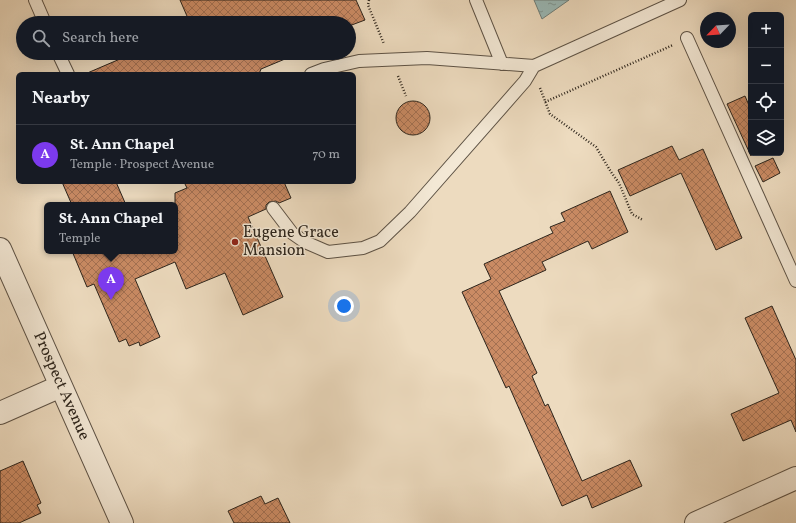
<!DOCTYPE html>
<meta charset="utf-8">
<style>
body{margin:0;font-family:Vollkorn,serif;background:#242831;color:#f1f3f6}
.controls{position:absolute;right:12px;top:12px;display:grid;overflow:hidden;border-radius:6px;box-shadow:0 4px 16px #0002}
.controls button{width:36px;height:36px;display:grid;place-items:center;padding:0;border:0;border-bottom:1px solid #363941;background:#171b24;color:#f1f3f6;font:20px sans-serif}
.compass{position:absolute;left:700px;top:12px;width:36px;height:36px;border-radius:50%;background:#171b24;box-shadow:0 4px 16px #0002;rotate:245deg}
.you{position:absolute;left:344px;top:306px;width:14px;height:14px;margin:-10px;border:3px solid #fff;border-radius:50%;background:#1a73e8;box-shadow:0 0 0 6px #1a73e833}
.badge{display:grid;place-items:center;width:26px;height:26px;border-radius:50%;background:#7c3aed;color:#fff;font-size:13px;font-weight:700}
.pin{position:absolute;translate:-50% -33px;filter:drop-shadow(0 1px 2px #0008)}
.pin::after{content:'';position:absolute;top:21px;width:14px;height:12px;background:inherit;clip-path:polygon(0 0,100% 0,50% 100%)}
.popup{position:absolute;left:44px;top:202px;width:134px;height:52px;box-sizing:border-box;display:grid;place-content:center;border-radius:6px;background:#171b24;filter:drop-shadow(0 1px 3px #0005);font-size:13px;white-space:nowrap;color:#9ea1a6}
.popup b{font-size:15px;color:#f1f3f6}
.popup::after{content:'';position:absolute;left:50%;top:100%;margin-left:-8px;border:8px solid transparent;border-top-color:#171b24}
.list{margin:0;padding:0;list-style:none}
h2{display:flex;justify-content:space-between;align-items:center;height:52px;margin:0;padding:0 16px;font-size:17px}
h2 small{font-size:13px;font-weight:400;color:#9ea1a6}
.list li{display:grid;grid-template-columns:26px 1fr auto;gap:12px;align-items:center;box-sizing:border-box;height:60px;padding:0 16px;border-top:1px solid #363941}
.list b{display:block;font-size:15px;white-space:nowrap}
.list p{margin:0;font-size:13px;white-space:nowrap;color:#9ea1a6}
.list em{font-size:13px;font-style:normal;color:#9ea1a6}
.icon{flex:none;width:22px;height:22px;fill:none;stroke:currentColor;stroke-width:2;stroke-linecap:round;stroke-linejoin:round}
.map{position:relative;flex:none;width:796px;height:523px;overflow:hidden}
.search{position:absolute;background:#171b24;box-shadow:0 4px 16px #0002;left:16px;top:16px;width:340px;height:44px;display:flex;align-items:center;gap:10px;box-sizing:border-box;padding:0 14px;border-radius:22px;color:#9ea1a6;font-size:15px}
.panel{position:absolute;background:#171b24;box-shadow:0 4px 16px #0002;left:16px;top:72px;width:340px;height:112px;border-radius:6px}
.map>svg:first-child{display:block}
</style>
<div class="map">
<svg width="796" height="523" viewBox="0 0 796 523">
<defs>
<pattern id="water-ripples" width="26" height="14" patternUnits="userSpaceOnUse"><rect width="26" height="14" fill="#9abab8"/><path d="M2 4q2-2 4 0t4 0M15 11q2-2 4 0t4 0" fill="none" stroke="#7e9795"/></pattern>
<pattern id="building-cross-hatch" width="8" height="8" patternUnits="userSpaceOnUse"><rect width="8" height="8" fill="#ca8b64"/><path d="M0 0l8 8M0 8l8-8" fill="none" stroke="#a47152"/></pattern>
</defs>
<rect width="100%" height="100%" fill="#eddbbf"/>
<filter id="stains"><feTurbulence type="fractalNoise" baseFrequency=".005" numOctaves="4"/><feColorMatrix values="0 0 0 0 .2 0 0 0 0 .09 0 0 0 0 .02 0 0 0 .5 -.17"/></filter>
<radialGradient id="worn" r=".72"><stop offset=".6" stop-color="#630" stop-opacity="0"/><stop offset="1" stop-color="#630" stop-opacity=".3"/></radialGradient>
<path fill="url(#water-ripples)" stroke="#6e7e7a" d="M 534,0 L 569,0 L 542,19 Z"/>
<path fill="url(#building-cross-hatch)" stroke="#2d251c" d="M 180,0 L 356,0 L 365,20 L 349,26 L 349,23 L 190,23 Z
M 134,53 L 283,53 L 285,59 L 261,69 L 259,74 L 85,74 Z
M 745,96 L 751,110 L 751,156 L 727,104 Z
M396 118a17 17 0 1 1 34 0a17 17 0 1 1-34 0Z
M 672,146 L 679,160 L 703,149 L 742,238 L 716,250 L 681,173 L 630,196 L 618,170 Z
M 773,158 L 780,173 L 763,182 L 755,166 Z
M 62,182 L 116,182 L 126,205 L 72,205 Z
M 184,182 L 284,182 L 291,198 L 279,203 L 276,201 L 269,202 L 266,205 L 266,209 L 248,217 L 283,297 L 243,315 L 225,273 L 186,289 L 175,262 L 135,279 L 160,337 L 140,346 L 139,342 L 129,346 L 126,339 L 119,342 L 94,284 L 87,287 L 72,251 L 175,251 L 175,193 L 187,188 Z
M 610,191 L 628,232 L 592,249 L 588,241 L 542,262 L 546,270 L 499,291 L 537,373 L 532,376 L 545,406 L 548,404 L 582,481 L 630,460 L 642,486 L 592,508 L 587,495 L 562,506 L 509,386 L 506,388 L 462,292 L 491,279 L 484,264 L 553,233 L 550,227 L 565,221 L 561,213 Z
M 772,306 L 796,360 L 796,432 L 791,420 L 743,441 L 731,414 L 779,393 L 745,318 Z
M 23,461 L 41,503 L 37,505 L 41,513 L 19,523 L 0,523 L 0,471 Z
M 261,496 L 265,504 L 278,498 L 290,523 L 234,523 L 228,511 Z"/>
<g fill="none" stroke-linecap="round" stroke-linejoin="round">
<defs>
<path id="lane" d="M 35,0 L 45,23
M 476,0 L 502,64
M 687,38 L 796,281
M 58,53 L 68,74
M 311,74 L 324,69 L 359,61 L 427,58 L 534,66
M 273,208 L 292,233 L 305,242 L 328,252 L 363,248 L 380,241 L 410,212 L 525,81 L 534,66 L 680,0"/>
<path id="street" d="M 0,249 L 122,523
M 0,413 L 61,386
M 696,523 L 796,478"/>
</defs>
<use href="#lane" stroke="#5d5245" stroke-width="14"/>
<use href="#street" stroke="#5d5245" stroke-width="24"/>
<path stroke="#2d251c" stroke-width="2.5" stroke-dasharray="1 2" stroke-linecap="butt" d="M 369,0 L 368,5 L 384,44
M 398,76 L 406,96
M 540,88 L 550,114 L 596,147 L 611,172 L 619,183 L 632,214 L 643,220
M 545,102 L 673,45"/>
<use href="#lane" stroke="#f3e8d5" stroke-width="12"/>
<use href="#street" stroke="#f3e8d5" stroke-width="22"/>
</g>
<circle fill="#8f2418" stroke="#f3e8d5" stroke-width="1.5" cx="235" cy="242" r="4"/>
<g text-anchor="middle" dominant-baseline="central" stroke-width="3" stroke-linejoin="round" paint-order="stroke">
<g font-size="16" fill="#2d251c" stroke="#f3e8d5" text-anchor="start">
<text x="243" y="233">Eugene Grace<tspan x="243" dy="18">Mansion</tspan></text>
</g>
<g font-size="16" fill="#2d251c" stroke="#f3e8d5">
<text transform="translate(61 386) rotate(66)">Prospect Avenue</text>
</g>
</g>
<rect width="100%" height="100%" filter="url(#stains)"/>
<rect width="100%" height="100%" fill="url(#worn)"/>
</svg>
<div class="controls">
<button>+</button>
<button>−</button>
<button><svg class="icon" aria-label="locate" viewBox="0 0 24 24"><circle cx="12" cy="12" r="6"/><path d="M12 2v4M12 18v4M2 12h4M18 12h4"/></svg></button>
<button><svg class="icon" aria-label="layers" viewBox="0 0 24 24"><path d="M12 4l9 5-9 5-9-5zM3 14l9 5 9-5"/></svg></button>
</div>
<svg class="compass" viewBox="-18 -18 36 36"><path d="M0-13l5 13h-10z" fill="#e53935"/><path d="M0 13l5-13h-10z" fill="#9ea1a6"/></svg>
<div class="you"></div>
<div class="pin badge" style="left:111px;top:300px">A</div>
<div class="popup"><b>St. Ann Chapel</b>Temple</div>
<div class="search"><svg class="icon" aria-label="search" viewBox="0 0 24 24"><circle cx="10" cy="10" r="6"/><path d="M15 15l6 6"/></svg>Search here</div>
<section class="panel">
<h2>Nearby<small></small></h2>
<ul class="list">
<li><span class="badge">A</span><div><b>St. Ann Chapel</b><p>Temple · Prospect Avenue</p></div><em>70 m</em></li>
</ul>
</section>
</div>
